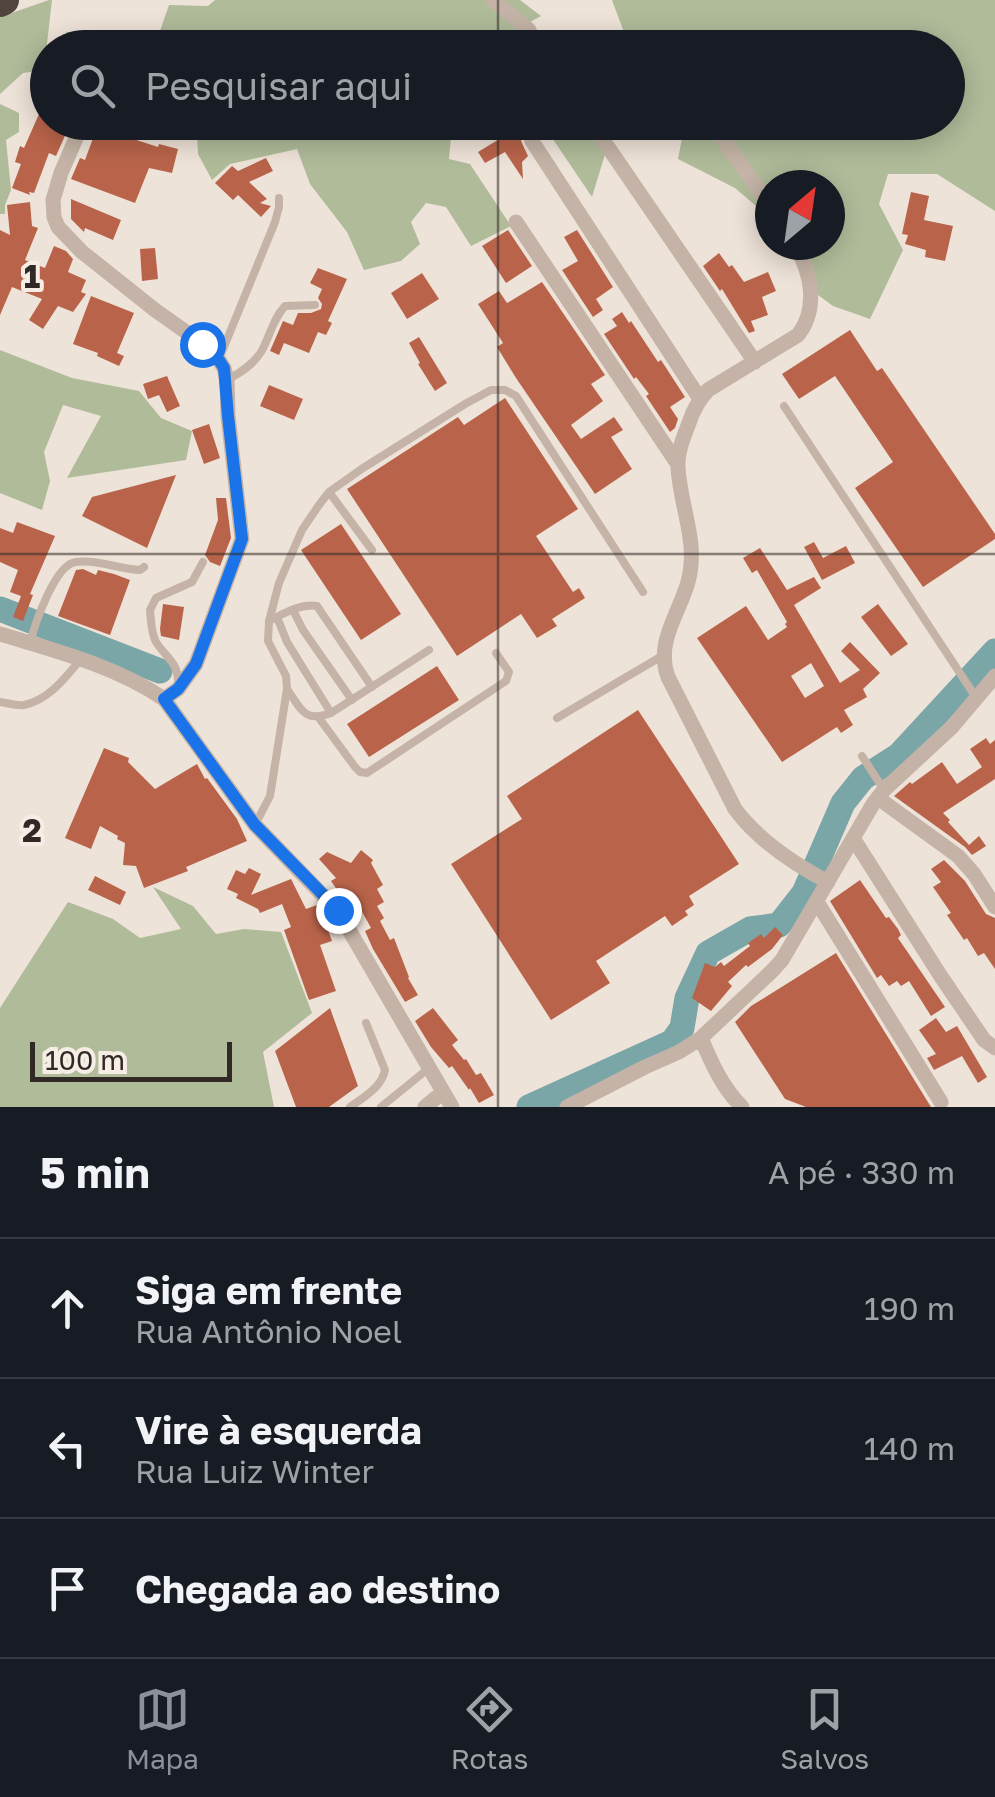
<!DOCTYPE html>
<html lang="pt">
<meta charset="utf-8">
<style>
body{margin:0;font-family:"Golos Text",sans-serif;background:#242831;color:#f1f3f6}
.compass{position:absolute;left:755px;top:170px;width:90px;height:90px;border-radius:50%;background:#171b24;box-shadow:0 5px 25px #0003;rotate:29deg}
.scale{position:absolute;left:30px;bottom:25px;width:202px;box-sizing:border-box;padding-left:10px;border:5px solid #312926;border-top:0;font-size:28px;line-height:35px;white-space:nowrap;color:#312926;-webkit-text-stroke:8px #f6ede4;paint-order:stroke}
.stop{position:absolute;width:30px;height:30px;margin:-22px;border:8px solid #1a73e8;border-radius:50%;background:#fff}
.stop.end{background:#1a73e8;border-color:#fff;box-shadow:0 2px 10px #0008}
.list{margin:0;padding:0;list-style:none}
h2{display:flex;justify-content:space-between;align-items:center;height:130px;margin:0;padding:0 40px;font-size:42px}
h2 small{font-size:32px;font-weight:400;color:#9ea1a6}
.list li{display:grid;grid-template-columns:65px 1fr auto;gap:30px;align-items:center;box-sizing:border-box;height:140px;padding:0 40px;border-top:2px solid #363941}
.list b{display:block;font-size:38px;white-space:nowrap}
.list p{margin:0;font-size:32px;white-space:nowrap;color:#9ea1a6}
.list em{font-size:32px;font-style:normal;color:#9ea1a6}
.icon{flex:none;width:55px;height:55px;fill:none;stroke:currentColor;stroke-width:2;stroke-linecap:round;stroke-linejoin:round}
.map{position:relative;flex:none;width:995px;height:1107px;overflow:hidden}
.search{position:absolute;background:#171b24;box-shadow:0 5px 25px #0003;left:30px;right:30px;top:30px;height:110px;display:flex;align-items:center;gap:25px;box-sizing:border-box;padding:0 35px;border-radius:55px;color:#9ea1a6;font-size:38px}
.sheet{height:550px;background:#171b24}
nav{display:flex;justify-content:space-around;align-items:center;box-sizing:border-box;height:140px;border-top:2px solid #363941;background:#171b24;font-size:28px;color:#9ea1a6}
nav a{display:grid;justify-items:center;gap:5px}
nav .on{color:#8c9099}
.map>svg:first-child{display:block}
</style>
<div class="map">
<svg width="995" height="1107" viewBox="0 0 995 1107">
<rect width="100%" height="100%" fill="#eee3d8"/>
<path fill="#b0bb9a" d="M 49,0 L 52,0 L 44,70 L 23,73 L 0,94 L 0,17 Z
M 215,0 L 520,0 L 541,16 L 519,28 L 521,42 L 528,47 L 481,47 L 461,33 L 439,48 L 154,48 L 169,5 L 208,6 Z
M 612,0 L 995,0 L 995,211 L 937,174 L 888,174 L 879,204 L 903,250 L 870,319 L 833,306 L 806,286 L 795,245 L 830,245 L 830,185 L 770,185 L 770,218 L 735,188 L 678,159 L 685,123 L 948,122 L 948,48 L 645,47 L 628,43 Z
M 0,104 L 19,113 L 19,132 L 6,140 L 11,190 L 5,205 L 5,214 L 0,214 Z
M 178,123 L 442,123 L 451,136 L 449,159 L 470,164 L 511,226 L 471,246 L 446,207 L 426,203 L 411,222 L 420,244 L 401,261 L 364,270 L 347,232 L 310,184 L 297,149 L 230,164 L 212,180 L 198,154 L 197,134 Z
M 542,123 L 587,123 L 606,151 L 592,197 Z
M 0,350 L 72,378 L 139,391 L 161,418 L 192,431 L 186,460 L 67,478 L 101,416 L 63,405 L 44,452 L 50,481 L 42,510 L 0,493 Z
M 153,887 L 193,906 L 216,934 L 244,929 L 281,932 L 312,1013 L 263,1052 L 274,1107 L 0,1107 L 0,1008 L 68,902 L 113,919 L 140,938 L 181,929 Z"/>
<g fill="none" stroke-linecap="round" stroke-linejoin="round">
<path stroke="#7aa6a8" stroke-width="25" d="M 0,609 L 160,671
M 529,1107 L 672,1042 L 682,1028 L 687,998 L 708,953 L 750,929 L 779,925 L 804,893 L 843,803 L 863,778 L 899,755 L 995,651"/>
</g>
<path fill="#b9644a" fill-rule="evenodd" d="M 39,114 L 48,117 L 48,122 L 71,122 L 56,156 L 49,153 L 34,193 L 29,192 L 30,195 L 12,188 L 21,164 L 15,162 L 20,146 L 24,148 Z
M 99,122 L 123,122 L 118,134 L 158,147 L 159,144 L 178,149 L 172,173 L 149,168 L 135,203 L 71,179 L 80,158 L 85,160 Z
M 507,122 L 522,122 L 528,131 L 523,135 L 521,141 L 528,156 L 522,162 L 523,179 L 505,152 L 485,163 L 478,152 L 501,138 Z
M 266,158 L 273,171 L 249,182 L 267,199 L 260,203 L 271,206 L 261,217 L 238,195 L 233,200 L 215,183 L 232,166 L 238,171 Z
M 911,192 L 929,196 L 924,220 L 953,226 L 945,261 L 925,257 L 926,250 L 905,244 L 908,235 L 902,234 Z
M 71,199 L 121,220 L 113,240 L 85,228 L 84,232 L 71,219 Z
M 30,202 L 32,226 L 38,228 L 25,260 L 45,268 L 54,246 L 66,251 L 73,259 L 68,272 L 86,280 L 81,292 L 86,294 L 73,312 L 58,306 L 43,329 L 29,320 L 42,299 L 12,287 L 0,315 L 0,230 L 10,235 L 7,205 Z
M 508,230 L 532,266 L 506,283 L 482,246 Z
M 577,230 L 613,287 L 596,299 L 603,310 L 593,317 L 562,270 L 578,261 L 564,237 Z
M 155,248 L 158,279 L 142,281 L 140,249 Z
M 719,253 L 729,267 L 732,265 L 744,282 L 768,272 L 776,291 L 762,297 L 768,315 L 751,321 L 755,331 L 749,333 L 722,289 L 720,291 L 703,266 Z
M 318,268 L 347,279 L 328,321 L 332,323 L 326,335 L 318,332 L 309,353 L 284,343 L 279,355 L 270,351 L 283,321 L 293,325 L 298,313 L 311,313 L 321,309 L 322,304 L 318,298 L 322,289 L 310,283 Z
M 422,273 L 439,299 L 407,319 L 391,293 Z
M 542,282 L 605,375 L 591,384 L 603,401 L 571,425 L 581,439 L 614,417 L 623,430 L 611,437 L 632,469 L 595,494 L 516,378 L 497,347 L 503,343 L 478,304 L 499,291 L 507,303 Z
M 91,296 L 134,313 L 117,353 L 124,356 L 119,366 L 97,356 L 98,353 L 73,344 Z
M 622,312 L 629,323 L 631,321 L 658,362 L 661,360 L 685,397 L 670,407 L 678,419 L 675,428 L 670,432 L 646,396 L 649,394 L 636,377 L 634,379 L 604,334 L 617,326 L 612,319 Z
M 850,330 L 877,371 L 882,368 L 995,534 L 995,539 L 923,587 L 855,488 L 893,462 L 835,376 L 799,399 L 782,374 Z
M 419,337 L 447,383 L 435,391 L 418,364 L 420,363 L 409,343 Z
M 167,376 L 180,406 L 167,412 L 159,395 L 148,399 L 143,384 Z
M 269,385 L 303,399 L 294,420 L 260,406 Z
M 505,398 L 578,509 L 536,536 L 573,592 L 579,588 L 585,598 L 552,619 L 557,626 L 537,638 L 521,614 L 457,656 L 347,489 L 458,417 L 464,425 Z
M 209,424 L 220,458 L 204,464 L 192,430 Z
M 176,475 L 147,548 L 82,516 L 92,497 Z
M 216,498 L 226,498 L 231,538 L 220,566 L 210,562 L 205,555 L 218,520 Z
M 17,522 L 55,536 L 30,594 L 33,595 L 23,621 L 13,617 L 21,596 L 10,592 L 18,570 L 0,562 L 0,528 L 13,533 Z
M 341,524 L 401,614 L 361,640 L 301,550 Z
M 814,542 L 823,558 L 846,546 L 855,563 L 822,580 L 804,547 Z
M 760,548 L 787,590 L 814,577 L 821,588 L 794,605 L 840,683 L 860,670 L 841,651 L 850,642 L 880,673 L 863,689 L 867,697 L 844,710 L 853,725 L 841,733 L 837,727 L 782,762 L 697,638 L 746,606 L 768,640 L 787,627 L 785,624 L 787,622 L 757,570 L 752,573 L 743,558 ZM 811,663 L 824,686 L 805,698 L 791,676 Z
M 83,569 L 96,575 L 98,570 L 114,574 L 130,580 L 110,635 L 58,616 L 76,570 Z
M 163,604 L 184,607 L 179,640 L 161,636 L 160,629 Z
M 878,604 L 908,644 L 891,656 L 861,617 Z
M 437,666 L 459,700 L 369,757 L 347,724 Z
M 638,710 L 739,864 L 689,896 L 694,905 L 685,911 L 688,915 L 672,926 L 665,916 L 596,961 L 610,983 L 551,1020 L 451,864 L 522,819 L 507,796 Z
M 986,738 L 990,744 L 995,740 L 995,779 L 943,813 L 950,820 L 948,822 L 969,845 L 979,836 L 986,846 L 972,855 L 965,847 L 894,796 L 910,782 L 912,784 L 942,762 L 957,784 L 982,767 L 970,749 Z
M 104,748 L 129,758 L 128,762 L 155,789 L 197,764 L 205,779 L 207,778 L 237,819 L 247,841 L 186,867 L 188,871 L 144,888 L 136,866 L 123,865 L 125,843 L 117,839 L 118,836 L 100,826 L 91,849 L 65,838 Z
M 361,850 L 373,860 L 371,863 L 383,885 L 377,889 L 384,902 L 377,906 L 384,918 L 380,921 L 390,940 L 394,938 L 409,977 L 408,978 L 418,995 L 405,1002 L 373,949 L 365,931 L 371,928 L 354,897 L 346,903 L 331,881 L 336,878 L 319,859 L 327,852 L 351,863 Z
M 944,860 L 965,881 L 986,914 L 995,918 L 995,969 L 984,953 L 978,956 L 967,938 L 964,940 L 947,915 L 951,913 L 933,887 L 941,882 L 931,869 Z
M 249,868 L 261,874 L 251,895 L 291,879 L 306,909 L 317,905 L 321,910 L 332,941 L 320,945 L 336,991 L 309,1000 L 284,930 L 291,927 L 282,904 L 260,913 L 258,909 L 236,898 L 238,894 L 227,889 L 236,870 L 245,874 Z
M 95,876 L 126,892 L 120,905 L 88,890 Z
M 860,880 L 886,918 L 889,917 L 898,929 L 901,935 L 898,938 L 945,1007 L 931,1016 L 909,981 L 901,986 L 897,981 L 889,986 L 881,975 L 877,978 L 830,901 Z
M 775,927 L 783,935 L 772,949 L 748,967 L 746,965 L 728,982 L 732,986 L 711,1011 L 692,998 L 705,963 L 715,967 L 721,962 L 724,966 L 750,946 L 748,943 L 761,934 L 764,938 Z
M 836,953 L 931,1107 L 806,1107 L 785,1099 L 735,1022 L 751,1006 Z
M 330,1008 L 358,1086 L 329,1107 L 296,1107 L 275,1051 Z
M 433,1008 L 458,1040 L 452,1045 L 464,1060 L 466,1059 L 476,1075 L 481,1073 L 494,1095 L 479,1103 L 470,1088 L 469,1090 L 452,1066 L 449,1068 L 431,1047 L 415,1021 Z
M 936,1018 L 946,1032 L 957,1026 L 987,1077 L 978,1083 L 962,1056 L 934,1070 L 927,1058 L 936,1054 L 919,1030 Z"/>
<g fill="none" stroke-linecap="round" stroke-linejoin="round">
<path stroke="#c4b3a6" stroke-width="8" d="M 219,359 L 275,222 L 279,207 L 279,198
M 227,380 C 240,373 253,365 261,352 C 270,337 272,320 285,306 L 315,305
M 784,406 L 977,699
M 329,492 L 372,550
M 293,610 L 303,630 L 352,700
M 277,617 L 287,642 L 331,713
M 269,621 C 283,614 301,603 317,606 L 372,687
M 30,643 C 35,624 55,564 76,562 C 96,559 119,569 140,570 L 144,567
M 178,685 C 179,662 166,658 156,642 C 151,633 151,620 150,610 L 156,598 L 192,582 L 203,562
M 287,689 C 301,709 304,723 331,713 L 429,650
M 0,702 C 7,703 17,706 24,705 C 49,700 65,678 80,660
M 319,718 L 355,767 L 360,772 L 367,773 L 506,681 L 509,672 L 496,653
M 557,718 L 662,656
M 862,756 L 884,790
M 255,825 L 270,796 L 287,689 L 286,676 L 268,641 L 269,621 L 279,583 L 302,530 L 319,505 L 329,492 L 363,468 L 465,404 L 491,390 L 505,390 L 516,396 L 643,592
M 350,1107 C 364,1097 382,1087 385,1070 L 366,1023
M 381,1107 L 429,1068"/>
<path stroke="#c4b3a6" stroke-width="15" d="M 493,0 L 529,30 L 533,43 L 537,48
M 83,122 L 61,173 L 53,200 L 54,217 L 58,227 L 82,252 L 155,310 L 213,351 L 224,368 L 227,380 L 228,416 L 242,539 L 196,664 L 178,689 L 164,699
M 594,122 L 597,131 L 755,362
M 710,122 L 770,205
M 532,141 L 700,399
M 516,222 L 677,463
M 795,245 C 811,272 819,308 798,335 L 708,390 C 699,400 693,410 689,423 C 684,436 677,452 678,467 C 680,507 699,542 688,582 C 679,614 655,643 668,677 L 735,809 C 758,840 794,864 828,882
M 0,634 C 56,651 116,666 164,699 L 255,825 L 338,911 L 452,1107
M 878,798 L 958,856 L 974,874 L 995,907
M 853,838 L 940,975 L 984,1040 L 995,1048
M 817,902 L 941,1102
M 701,1038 C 712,1064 722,1087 742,1107
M 425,1107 L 443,1092
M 567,1107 L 645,1067 L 679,1052 L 701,1038 L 773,970 L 782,960 L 873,804 L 884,790 L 952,727 L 995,676"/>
<path stroke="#51433e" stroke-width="30" d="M 0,2 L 4,0"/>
</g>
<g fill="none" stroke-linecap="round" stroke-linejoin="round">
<path stroke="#1a73e8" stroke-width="12" d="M 202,344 L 213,351 L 224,368 L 228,416 L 242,539 L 196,664 L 178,689 L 164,699 L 255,825 L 338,910"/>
</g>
<path fill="none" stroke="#312926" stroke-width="2.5" stroke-opacity="0.55" d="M 498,0 L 498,48M 498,122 L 498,1107M 0,554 L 995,554"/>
<g font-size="32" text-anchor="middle" font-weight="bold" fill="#312926" stroke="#f6ede4" stroke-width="8" stroke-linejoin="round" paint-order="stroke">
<text x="32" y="288">1</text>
<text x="32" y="842">2</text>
</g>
</svg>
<svg class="compass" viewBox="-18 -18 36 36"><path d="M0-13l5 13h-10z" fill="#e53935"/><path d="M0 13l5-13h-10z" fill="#9ea1a6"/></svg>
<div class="scale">100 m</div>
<div class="stop" style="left:202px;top:344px"></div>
<div class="stop end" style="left:338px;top:910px"></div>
<div class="search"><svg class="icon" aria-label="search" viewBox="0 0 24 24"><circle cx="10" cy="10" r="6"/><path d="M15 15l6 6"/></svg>Pesquisar aqui</div>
</div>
<section class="sheet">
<h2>5 min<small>A pé · 330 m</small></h2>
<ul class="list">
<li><svg class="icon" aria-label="ahead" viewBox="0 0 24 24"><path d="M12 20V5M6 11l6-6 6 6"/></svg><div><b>Siga em frente</b><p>Rua Antônio Noel</p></div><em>190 m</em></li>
<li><svg class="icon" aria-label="left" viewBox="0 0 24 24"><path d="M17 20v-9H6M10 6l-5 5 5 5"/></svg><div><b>Vire à esquerda</b><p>Rua Luiz Winter</p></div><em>140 m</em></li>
<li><svg class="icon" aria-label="arrive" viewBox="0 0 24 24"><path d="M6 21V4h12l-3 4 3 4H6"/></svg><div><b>Chegada ao destino</b></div></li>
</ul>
</section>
<nav>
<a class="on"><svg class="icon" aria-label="map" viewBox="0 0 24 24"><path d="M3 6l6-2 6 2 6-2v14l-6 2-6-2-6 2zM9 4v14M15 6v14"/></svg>Mapa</a>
<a><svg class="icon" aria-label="directions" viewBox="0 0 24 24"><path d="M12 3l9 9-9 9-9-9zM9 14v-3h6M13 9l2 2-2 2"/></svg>Rotas</a>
<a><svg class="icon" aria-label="saved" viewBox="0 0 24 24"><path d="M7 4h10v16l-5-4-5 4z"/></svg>Salvos</a>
</nav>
